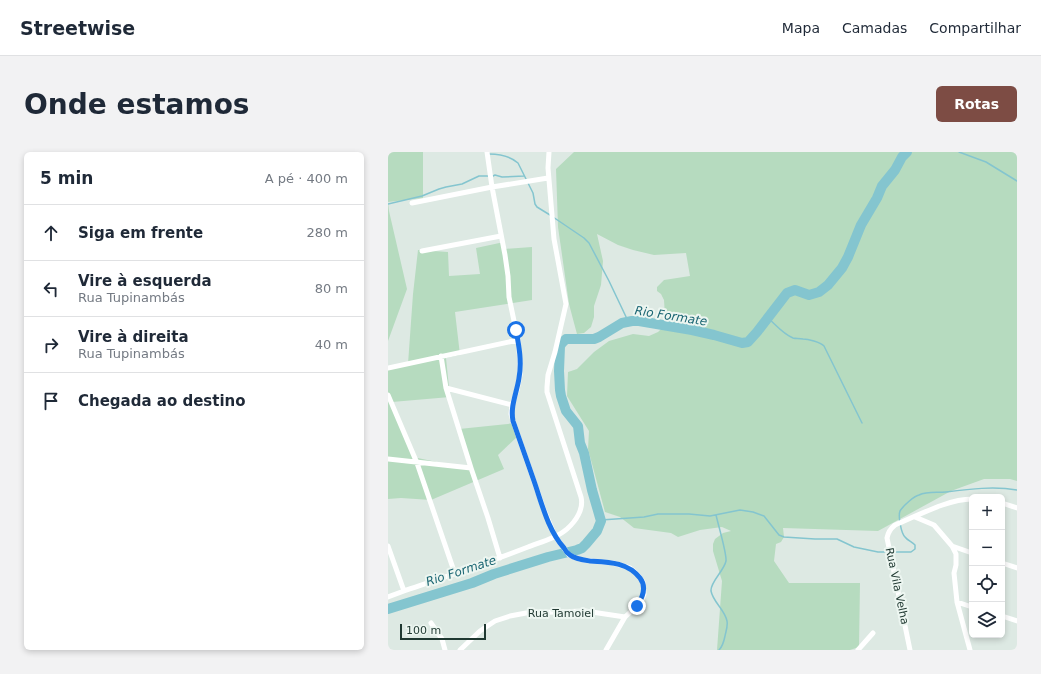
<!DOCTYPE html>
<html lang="pt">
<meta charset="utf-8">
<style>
body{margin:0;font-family:"DejaVu Sans",sans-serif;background:#f2f2f3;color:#1f2937}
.controls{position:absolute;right:12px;bottom:12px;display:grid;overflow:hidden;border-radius:6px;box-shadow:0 2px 6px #0003}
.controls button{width:36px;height:36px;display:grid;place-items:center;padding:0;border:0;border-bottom:1px solid #e0e1e3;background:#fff;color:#1f2937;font:20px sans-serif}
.scale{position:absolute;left:12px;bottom:10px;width:86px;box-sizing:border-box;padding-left:4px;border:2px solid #1f3831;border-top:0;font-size:11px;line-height:14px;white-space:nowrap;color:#1f3831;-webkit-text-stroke:3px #edf6f1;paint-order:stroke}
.stop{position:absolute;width:12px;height:12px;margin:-9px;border:3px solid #1a73e8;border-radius:50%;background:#fff}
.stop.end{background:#1a73e8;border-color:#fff;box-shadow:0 1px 4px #0008}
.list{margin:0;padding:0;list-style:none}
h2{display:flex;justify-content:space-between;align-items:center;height:52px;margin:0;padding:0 16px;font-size:17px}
h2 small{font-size:13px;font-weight:400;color:#747a83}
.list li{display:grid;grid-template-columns:26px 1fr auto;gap:12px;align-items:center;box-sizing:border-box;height:56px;padding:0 16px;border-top:1px solid #e0e1e3}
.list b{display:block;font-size:15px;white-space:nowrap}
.list p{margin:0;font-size:13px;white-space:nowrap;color:#747a83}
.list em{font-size:13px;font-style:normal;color:#747a83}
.icon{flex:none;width:22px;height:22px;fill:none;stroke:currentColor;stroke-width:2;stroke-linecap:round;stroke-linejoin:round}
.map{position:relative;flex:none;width:629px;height:498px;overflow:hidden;border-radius:6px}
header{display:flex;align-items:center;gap:24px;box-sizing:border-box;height:56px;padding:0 20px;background:#fff;border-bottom:1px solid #e0e1e3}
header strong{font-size:19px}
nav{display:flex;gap:22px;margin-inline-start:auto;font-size:14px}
.intro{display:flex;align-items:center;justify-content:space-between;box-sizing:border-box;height:96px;padding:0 24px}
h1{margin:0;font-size:28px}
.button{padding:10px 18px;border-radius:6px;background:#7d4c44;color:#fff;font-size:14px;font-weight:700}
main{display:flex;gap:24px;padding:0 24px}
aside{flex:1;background:#fff;border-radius:6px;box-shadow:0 2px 6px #0003}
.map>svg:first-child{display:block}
</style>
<header>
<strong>Streetwise</strong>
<nav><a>Mapa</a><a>Camadas</a><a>Compartilhar</a></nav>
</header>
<div class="intro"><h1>Onde estamos</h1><a class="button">Rotas</a></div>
<main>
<aside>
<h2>5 min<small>A pé · 400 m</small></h2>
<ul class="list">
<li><svg class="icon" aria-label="ahead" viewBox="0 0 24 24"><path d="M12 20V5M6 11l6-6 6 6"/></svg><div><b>Siga em frente</b></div><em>280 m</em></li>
<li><svg class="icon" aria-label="left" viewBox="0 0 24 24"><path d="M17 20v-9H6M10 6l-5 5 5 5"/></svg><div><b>Vire à esquerda</b><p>Rua Tupinambás</p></div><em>80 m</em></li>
<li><svg class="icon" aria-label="right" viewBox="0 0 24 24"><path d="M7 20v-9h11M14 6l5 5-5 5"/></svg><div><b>Vire à direita</b><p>Rua Tupinambás</p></div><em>40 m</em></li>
<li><svg class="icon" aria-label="arrive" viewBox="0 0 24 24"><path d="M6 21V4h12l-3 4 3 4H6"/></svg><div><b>Chegada ao destino</b></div></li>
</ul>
</aside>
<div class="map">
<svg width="629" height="498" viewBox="0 0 629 498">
<rect width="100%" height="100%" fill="#dde9e3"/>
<path fill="#b6dbbf" d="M 0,0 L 35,0 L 35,46 L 0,50 L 1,59 L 19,137 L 0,189 Z
M 186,0 L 629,0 L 629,329 L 622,327 L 596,327 L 563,339 L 490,379 L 395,376 L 396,385 L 393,390 L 388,392 L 386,409 L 401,431 L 472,431 L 471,495 L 462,498 L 329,498 L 334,429 L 325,399 L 325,392 L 327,387 L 335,381 L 343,379 L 334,375 L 312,378 L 290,385 L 283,381 L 246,376 L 232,365 L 217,360 L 200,297 L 201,279 L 179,244 L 180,220 L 189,217 L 206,200 L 221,189 L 245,182 L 261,184 L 270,180 L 276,174 L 277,164 L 276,148 L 273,142 L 269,139 L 269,135 L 276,128 L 302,124 L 298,101 L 266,103 L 245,98 L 230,93 L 209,82 L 215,109 L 213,133 L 206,154 L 206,165 L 203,175 L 196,181 L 189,182 L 186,171 L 181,152 L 170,75 L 168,17 Z
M 116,90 L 116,97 L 144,95 L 144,148 L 67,160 L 72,203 L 58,206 L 62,245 L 4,250 L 25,305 L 82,317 L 71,277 L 128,271 L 131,283 L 110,303 L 116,317 L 43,348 L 13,346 L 0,347 L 0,216 L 20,212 L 25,142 L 30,98 L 60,100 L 61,124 L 92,122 L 88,96 Z"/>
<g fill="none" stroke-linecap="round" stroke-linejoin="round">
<path stroke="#84c5cf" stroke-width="1.5" d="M 571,0 L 598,10 L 629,29
M 101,2 C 112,2 122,4 130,11 L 145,41 L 147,52 L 149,55 L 162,63
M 105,24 L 107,23 L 114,25 L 136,24
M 0,52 L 34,44 L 51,37 L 58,35 L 74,32 L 91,24 L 101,24
M 165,65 L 196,86 L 201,91 L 221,129 L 240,169
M 380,166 C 388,173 395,182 405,186 C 408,187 411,186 415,187 C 420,187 432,190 436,194 L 474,271
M 328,363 C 330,372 339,402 338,409 C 336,419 322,430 323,439 C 325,450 337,458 339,469 C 340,474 338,479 337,484 C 336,489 335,494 331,498
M 213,368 L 256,365 L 270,362 L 301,362 L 322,364 L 352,358 L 365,360 L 376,364 L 391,383 L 396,385 L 427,387 L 449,387 L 466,395 L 490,400 L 523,400 L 527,397 L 527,393 C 524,390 519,388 517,385 C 513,381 510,364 512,359 C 515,354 526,344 531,343 C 539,339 549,341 558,340 C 582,337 606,334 629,338"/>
<path stroke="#84c5cf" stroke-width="10" d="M 0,457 L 84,431 L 106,422 L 160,405 L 189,398 L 194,396 L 198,392 L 209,379 L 213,369 L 204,338 L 196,301 L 192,291 L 190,274 L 178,259 L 173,244 L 172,238 L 171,219 L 172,194 L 174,191 L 178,187 L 206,187 L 211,185 L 234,171 L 244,169 L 251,169 L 304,178 L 326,183 L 354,191 L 360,190 L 369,180 L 399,141 L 407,138 L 421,143 L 431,140 L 440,133 L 454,116 L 460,105 L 473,73 L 489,46 L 494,34 L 507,18 L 514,5 L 519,0"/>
<path stroke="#fff" stroke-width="5" d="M 99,0 L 104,35 L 117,103 L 120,124 L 121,145 L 130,188 L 132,209 L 132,223 L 129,238 L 124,253 L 123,262 L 125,269 L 156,358 L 167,384 L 172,391 L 181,403 L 188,406 L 194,408 L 225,411 L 242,416 L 249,422 L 255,430 L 256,442 L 254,448 L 249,454 L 237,465 L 218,498
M 24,51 L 104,35 L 160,26
M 34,99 L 113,84
M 0,216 L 130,188
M 58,236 L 124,253
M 0,243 L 29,311 L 67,422
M 0,307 L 83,316 L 58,236 L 53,204
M 83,316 L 100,366 L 112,406
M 614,351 L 629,356
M 527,365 L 546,373 L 564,394 L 568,402 L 568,413 L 566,421 L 569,450 L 582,498
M 0,394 L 16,439
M 564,394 L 584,401
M 614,411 L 629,416
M 0,445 L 16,439 C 57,425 99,411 140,395 C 153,390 169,386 179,377 C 188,369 196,357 193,345 L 159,240 L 159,235 L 160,223 L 167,200 L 178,152 L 166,87 L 160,16 L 161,0
M 569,450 L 584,455
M 614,464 L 629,469
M 43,471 L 54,487 L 57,498
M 72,498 L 92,479 L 107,469 L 122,464 L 138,461 L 197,459 L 237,465
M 470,498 L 485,481
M 522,498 L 499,386 C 500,380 502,377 507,373 C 529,364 560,347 584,347"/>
</g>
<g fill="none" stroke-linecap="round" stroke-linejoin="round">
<path stroke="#1a73e8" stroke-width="5" d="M 128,178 C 131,194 134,210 131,226 C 129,240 122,254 125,269 C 132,289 139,309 146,329 C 154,352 160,378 176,396 C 177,398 179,401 182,403 C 187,407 195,408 202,409 C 220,410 240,410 252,426 C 259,435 255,445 249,454"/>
</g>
<g text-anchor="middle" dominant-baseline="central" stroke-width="4" stroke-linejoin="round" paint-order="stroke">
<g font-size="11" fill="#1f3831" stroke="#edf6f1">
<text transform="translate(509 434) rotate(78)">Rua Vila Velha</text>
<text x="173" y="461">Rua Tamoiel</text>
</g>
<g font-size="12" font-style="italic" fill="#1b6673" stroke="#edf6f1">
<text transform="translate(283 164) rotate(9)">Rio Formate</text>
<text transform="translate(73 419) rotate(-18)">Rio Formate</text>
</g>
</g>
</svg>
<div class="controls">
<button>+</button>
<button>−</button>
<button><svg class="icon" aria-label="locate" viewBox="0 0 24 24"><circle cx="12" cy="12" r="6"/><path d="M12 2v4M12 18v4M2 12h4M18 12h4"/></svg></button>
<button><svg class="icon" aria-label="layers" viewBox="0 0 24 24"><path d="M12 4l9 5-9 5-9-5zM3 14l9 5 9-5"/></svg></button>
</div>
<div class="scale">100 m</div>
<div class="stop" style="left:128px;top:178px"></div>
<div class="stop end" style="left:249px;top:454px"></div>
</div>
</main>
